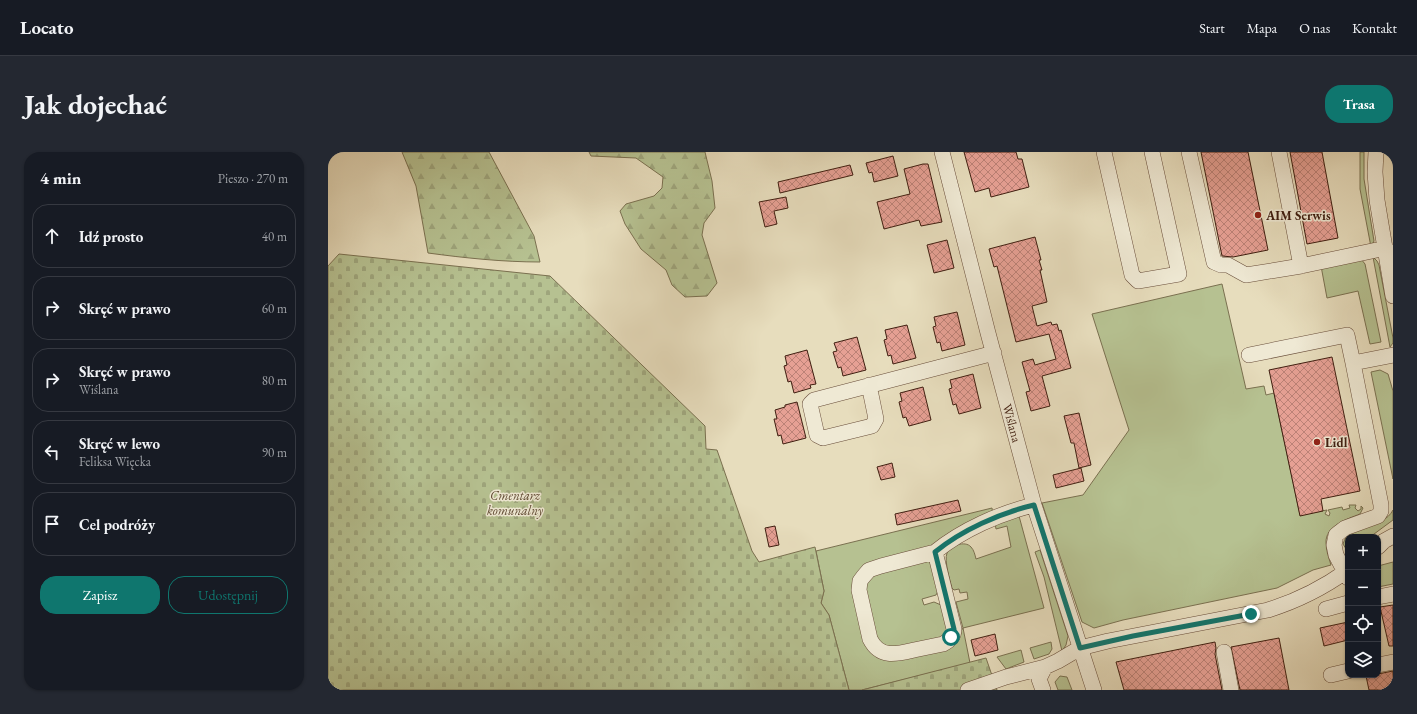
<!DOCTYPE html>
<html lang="pl">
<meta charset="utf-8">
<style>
body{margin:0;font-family:"EB Garamond",serif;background:#242831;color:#f1f3f6}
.controls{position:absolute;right:12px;bottom:12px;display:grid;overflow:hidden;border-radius:8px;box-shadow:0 1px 3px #0004}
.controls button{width:36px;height:36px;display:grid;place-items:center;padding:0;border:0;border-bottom:1px solid #363941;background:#171b24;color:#f1f3f6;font:20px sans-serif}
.stop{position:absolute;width:12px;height:12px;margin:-9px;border:3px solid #0f766e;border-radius:50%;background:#fff}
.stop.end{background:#0f766e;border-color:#fff;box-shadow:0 1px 4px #0008}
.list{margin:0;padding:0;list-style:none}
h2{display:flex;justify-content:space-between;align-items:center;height:52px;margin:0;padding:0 16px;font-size:17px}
h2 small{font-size:13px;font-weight:400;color:#9ea1a6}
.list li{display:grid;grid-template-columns:26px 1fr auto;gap:12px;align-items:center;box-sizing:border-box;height:64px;margin:0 8px 8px;padding:0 8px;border:1px solid #363941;border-radius:16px}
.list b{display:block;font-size:15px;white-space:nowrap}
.list p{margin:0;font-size:13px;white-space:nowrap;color:#9ea1a6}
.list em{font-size:13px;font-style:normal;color:#9ea1a6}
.actions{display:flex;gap:8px;padding:12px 16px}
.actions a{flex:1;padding:9px 0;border:1px solid #0f766e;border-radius:16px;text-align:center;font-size:14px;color:#0f766e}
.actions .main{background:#0f766e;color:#fff}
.icon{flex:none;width:22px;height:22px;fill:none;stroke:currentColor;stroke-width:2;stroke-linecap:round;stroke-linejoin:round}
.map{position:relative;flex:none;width:1065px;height:538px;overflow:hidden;border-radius:16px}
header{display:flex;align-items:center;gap:24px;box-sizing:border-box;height:56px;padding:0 20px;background:#171b24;border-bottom:1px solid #363941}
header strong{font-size:19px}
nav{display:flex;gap:22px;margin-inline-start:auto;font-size:14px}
.intro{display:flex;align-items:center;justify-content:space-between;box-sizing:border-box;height:96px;padding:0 24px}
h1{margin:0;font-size:28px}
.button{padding:10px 18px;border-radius:16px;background:#0f766e;color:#fff;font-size:14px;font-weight:700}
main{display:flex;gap:24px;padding:0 24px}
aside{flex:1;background:#171b24;border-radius:16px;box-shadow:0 1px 3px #0004}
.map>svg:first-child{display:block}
</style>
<header>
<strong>Locato</strong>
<nav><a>Start</a><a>Mapa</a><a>O nas</a><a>Kontakt</a></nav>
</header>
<div class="intro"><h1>Jak dojechać</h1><a class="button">Trasa</a></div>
<main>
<aside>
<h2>4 min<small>Pieszo · 270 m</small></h2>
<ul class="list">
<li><svg class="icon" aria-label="ahead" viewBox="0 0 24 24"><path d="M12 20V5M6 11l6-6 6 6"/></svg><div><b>Idź prosto</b></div><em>40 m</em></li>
<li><svg class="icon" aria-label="right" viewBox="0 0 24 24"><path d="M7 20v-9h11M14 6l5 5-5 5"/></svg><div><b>Skręć w prawo</b></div><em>60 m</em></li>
<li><svg class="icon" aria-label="right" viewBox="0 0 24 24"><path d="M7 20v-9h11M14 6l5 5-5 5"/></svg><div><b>Skręć w prawo</b><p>Wiślana</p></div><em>80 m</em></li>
<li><svg class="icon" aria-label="left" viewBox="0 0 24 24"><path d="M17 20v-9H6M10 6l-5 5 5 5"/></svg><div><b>Skręć w lewo</b><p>Feliksa Więcka</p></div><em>90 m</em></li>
<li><svg class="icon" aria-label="arrive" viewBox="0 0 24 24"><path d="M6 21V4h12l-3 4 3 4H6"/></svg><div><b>Cel podróży</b></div></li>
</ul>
<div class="actions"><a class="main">Zapisz</a><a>Udostępnij</a></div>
</aside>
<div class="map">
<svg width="1065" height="538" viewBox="0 0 1065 538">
<defs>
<pattern id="forest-firs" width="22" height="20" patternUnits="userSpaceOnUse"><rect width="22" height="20" fill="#b6c191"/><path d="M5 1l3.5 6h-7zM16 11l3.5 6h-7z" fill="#9ea57c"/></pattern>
<pattern id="cemetery-stones" width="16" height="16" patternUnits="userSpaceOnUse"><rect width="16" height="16" fill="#b6c191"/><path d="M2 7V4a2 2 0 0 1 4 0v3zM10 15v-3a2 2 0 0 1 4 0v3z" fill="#9ea57c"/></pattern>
<pattern id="building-cross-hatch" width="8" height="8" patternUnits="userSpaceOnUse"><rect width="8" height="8" fill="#e6a094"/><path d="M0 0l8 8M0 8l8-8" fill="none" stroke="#bc8277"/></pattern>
</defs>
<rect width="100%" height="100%" fill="#e7ddbd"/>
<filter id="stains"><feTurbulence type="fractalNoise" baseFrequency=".005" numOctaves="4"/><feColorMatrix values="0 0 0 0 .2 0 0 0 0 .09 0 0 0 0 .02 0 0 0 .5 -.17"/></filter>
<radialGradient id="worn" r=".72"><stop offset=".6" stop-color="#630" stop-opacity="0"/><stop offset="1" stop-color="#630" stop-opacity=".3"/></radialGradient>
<path fill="#b6c191" stroke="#7a7050" d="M 1032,0 L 1036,0 L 1036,27 L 1046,89 L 1043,95 L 1032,37 Z
M 1045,105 L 1049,109 L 1051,113 L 1065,186 L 1065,191 L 1062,195 Z
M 1033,107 L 1037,112 L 1053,190 L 1042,192 L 1030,139 L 999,146 L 993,114 Z
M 894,132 L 918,237 L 936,234 L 938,243 L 946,241 L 972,363 L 999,358 L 997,362 L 1001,364 L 1002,361 L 1000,358 L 1014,355 L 1015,358 L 1022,356 L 1021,353 L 1028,353 L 1027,356 L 1030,359 L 1033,357 L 1033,354 L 1035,356 L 1032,362 C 1019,367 997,374 998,391 C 998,399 1001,406 1003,413 L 985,418 L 949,436 L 795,468 L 766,476 L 754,470 L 714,351 L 755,343 L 801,278 L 764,162 Z
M 1052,218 L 1060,222 L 1065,239 L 1065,327 L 1043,220 Z
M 664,356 L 665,363 L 609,392 L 534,418 L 544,498 L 625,491 L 635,476 L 628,450 L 640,447 L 639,440 L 632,441 L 631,437 L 626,438 L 624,436 C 622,428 616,409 619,401 C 622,394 637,388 643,395 C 646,398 647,403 648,407 L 683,395 L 679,374 L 668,377 L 667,371 L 691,364 L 716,456 L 635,476 L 642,511 L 534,538 L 521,538 L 501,463 L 493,451 L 496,439 L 488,399 Z
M 1065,358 L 1065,368 L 1042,385 L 1020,385 L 1020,400 L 1015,392 C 1021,370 1055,378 1065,358 Z
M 712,398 L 740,484 L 738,493 L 734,499 L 716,425 L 707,400 Z
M 598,408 L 604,412 L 610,439 L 608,443 L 594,447 L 596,453 L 606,450 L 613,453 L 620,479 L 617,486 L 571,498 L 549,491 L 535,435 L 540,424 Z
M 1065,410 L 1065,432 L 1050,435 L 1050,414 Z
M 723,490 L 724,497 L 721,502 L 706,507 L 702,496 Z
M 693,498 L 696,510 L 678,517 L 669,505 Z
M 732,524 L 739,525 L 744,538 L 730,538 L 727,530 Z"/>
<path fill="url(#forest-firs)" stroke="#7a7050" d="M 74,0 L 161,0 L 206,84 L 212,110 C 175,110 137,106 100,101 L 88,34 Z
M 261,0 L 377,0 L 384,29 L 387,56 L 376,71 L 374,83 L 389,131 L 379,144 L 357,145 L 344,133 L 338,118 L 313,97 L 297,72 L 292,59 L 298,52 L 326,44 L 334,36 L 335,25 L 308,6 L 263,4 Z"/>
<path fill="url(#cemetery-stones)" stroke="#7a7050" d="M 11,102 L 222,124 L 377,274 L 378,297 L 389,298 L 424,399 L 431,410 L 487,395 L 496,439 L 493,451 L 501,463 L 521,538 L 0,538 L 0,114 Z
M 658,506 L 669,538 L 534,538 Z"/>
<path fill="url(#building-cross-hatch)" stroke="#3f1e10" d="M 636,0 L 688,0 L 690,7 L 694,7 L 701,35 L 663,45 L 661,36 L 647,40 Z
M 873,0 L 920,0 L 940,98 L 905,105 L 894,104 Z
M 962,0 L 994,0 L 1010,86 L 979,92 Z
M 565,4 L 570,24 L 546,30 L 544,20 L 541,21 L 538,11 Z
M 595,12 L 600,12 L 614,70 L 593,74 L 591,68 L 556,77 L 549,50 L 582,42 L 576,17 Z
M 522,13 L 525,23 L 452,41 L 450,30 Z
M 458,45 L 460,56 L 446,59 L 449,72 L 437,75 L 431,50 Z
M 707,85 L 713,108 L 711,108 L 714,118 L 712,118 L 719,150 L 704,154 L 709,174 L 723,170 L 724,173 L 729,172 L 731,179 L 733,178 L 743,216 L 714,224 L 722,254 L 703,259 L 698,240 L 702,239 L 694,210 L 705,207 L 707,213 L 728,207 L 724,193 L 721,182 L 688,190 L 669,114 L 666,115 L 661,97 Z
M 619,88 L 626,116 L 606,121 L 599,93 Z
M 629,160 L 637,193 L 614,199 L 612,190 L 609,191 L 605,175 L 608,174 L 606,165 Z
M 579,173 L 588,206 L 565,212 L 563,203 L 560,204 L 556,188 L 559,187 L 557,178 Z
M 529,185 L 538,218 L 515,224 L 513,215 L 510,216 L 505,200 L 509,199 L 506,191 Z
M 479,198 L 488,232 L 482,233 L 483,236 L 466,241 L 463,229 L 460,230 L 456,214 L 459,213 L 457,204 Z
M 1004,205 L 1032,339 L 993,347 L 995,359 L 972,364 L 941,218 Z
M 645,222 L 653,256 L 631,262 L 628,252 L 625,253 L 621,237 L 624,236 L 622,228 Z
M 595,235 L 603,268 L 581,274 L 578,265 L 575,266 L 571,250 L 574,249 L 572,241 Z
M 469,250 L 478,286 L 455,292 L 453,283 L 450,284 L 446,267 L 449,267 L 447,258 L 457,255 L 457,253 Z
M 751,261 L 763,313 L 751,316 L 746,291 L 743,291 L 736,264 Z
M 564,311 L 567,325 L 553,328 L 549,315 Z
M 753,316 L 756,329 L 728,336 L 725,323 Z
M 630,348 L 633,359 L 569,373 L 567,362 Z
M 447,374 L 451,393 L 441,395 L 437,376 Z
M 1065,453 L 1065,494 L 1061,494 L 1052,455 Z
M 1020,470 L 1020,488 L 996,494 L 992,476 Z
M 667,482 L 670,498 L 647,504 L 643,488 Z
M 951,486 L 961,538 L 912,538 L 903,495 Z
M 887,490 L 888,496 L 887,502 L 894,538 L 796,538 L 788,510 Z
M 1065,519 L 1065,538 L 1041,538 L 1038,524 L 1050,523 L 1050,522 Z"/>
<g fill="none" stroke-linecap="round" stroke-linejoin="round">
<defs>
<path id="minor" d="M 614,0 L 660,181 L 706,353 L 766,538
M 776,0 L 804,123 L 810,129 L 851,122 L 824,0
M 861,0 L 886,110 L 893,113 L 900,113 L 918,123 L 973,114
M 951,0 L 973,114 L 1058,96
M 1048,0 L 1047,20 L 1049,48 L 1065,144
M 921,203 L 1019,183 L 1025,211 L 1065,203
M 541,233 L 548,267 L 544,274 L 495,286 L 489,283 L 482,252 L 486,248 L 666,201
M 1050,395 L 1056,389 L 1065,384
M 607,400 L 553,414 L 541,418 L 535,425 L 532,429 L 531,438 L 542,487 C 552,507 569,502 586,498 C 596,496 605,494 615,492 C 621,489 626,484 626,477 L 607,400 C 634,378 672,361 706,353
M 1020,426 L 1008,403 L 1006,393 L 1008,383 L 1017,376 L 1050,364 L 1053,359 L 1053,353 L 1025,211
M 1050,445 L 1065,442
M 998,457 L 1020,451
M 896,500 L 903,538
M 1050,513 L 1065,510
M 1003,523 L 1020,519
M 640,538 L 678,525 L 717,515
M 715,538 L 711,527 L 717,515 L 730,509 L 752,496 L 780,489 L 940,458 C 969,449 995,436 1020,418"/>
</defs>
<use href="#minor" stroke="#694e3b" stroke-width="16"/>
<use href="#minor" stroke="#efe9d4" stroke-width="15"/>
</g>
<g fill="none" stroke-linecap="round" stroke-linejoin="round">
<path stroke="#0f766e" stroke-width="5" d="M 623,485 L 626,481 L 626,477 L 607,400 C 634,378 672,361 706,353 L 752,496 L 805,484 L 923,462"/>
</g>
<g fill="#8f2418" stroke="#efe9d4" stroke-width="1.5">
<circle cx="930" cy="63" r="4"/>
<circle cx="989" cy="290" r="4"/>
</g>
<g text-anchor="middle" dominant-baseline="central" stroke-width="3" stroke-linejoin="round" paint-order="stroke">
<g font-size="13" font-weight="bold" fill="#3f1e10" stroke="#efe9d4" text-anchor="start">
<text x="938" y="63">AIM Serwis</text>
<text x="997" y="290">Lidl</text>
</g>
<g font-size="13" fill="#3f1e10" stroke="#efe9d4">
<text transform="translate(684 271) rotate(75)">Wiślana</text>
</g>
<g font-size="13" font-style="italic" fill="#5d4730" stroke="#efe9d4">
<text x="187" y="343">Cmentarz<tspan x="187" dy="15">komunalny</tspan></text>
</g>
</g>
<rect width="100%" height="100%" filter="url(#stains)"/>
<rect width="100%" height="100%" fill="url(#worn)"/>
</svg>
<div class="controls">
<button>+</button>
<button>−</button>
<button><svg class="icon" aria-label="locate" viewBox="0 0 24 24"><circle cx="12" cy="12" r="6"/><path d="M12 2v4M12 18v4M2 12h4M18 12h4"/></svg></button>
<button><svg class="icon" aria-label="layers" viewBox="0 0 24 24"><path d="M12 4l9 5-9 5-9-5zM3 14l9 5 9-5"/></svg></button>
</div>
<div class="stop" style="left:623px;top:485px"></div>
<div class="stop end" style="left:923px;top:462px"></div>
</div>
</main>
